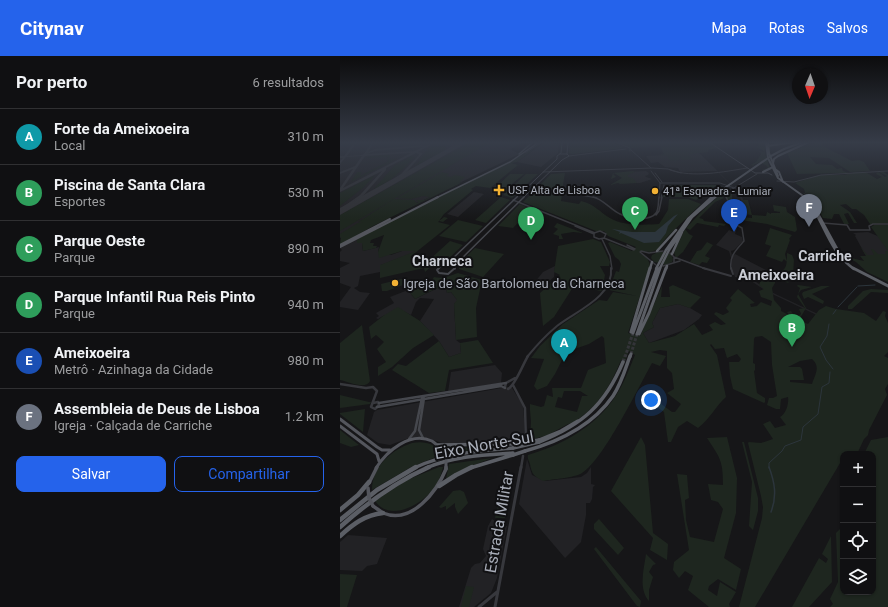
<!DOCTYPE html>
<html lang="pt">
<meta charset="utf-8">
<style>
body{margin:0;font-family:Roboto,sans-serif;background:#1e1e20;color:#f1f3f6}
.controls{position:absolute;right:12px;bottom:12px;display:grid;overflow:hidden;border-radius:8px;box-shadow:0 1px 3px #0004}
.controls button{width:36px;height:36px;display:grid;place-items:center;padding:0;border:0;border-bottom:1px solid #303032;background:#101012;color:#f1f3f6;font:20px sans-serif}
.compass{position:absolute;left:452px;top:12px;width:36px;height:36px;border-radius:50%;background:#101012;box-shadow:0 1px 3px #0004;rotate:182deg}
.you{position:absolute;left:311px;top:344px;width:14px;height:14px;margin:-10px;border:3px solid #fff;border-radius:50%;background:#1a73e8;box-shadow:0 0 0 6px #1a73e833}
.badge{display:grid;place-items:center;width:26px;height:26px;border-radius:50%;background:#2563eb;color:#fff;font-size:13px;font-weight:700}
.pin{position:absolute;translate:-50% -33px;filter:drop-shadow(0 1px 2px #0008)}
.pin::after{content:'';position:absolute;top:21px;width:14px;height:12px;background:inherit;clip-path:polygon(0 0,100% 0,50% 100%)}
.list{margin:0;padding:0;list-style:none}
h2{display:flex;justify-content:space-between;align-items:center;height:52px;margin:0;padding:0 16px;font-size:17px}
h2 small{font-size:13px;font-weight:400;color:#9c9d9f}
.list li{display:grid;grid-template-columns:26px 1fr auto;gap:12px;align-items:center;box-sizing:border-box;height:56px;padding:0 16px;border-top:1px solid #303032}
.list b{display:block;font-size:15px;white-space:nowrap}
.list p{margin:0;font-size:13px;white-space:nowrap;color:#9c9d9f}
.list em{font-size:13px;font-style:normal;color:#9c9d9f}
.actions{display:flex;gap:8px;padding:12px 16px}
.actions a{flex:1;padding:9px 0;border:1px solid #2563eb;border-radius:8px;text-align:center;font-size:14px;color:#2563eb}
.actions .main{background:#2563eb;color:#fff}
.icon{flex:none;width:22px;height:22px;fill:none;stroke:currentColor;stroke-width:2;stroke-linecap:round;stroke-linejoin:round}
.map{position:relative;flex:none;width:548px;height:551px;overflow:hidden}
header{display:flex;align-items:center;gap:24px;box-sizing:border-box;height:56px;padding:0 20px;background:#2563eb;color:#fff}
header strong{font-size:19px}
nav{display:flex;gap:22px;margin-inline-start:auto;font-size:14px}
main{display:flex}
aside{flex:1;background:#101012}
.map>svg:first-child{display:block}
</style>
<header>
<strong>Citynav</strong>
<nav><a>Mapa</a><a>Rotas</a><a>Salvos</a></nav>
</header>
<main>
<aside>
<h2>Por perto<small>6 resultados</small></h2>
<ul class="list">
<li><span class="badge" style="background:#0f9aa8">A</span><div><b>Forte da Ameixoeira</b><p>Local</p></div><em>310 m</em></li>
<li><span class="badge" style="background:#2e9e5b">B</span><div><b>Piscina de Santa Clara</b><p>Esportes</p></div><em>530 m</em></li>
<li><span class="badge" style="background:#2e9e5b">C</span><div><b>Parque Oeste</b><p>Parque</p></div><em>890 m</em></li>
<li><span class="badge" style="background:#2e9e5b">D</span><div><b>Parque Infantil Rua Reis Pinto</b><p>Parque</p></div><em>940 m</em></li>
<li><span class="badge" style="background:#1a4fb4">E</span><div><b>Ameixoeira</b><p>Metrô · Azinhaga da Cidade</p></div><em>980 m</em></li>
<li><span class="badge" style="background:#6b7280">F</span><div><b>Assembleia de Deus de Lisboa</b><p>Igreja · Calçada de Carriche</p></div><em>1.2 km</em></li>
</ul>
<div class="actions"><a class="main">Salvar</a><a>Compartilhar</a></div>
</aside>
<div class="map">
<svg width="548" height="551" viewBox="0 0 548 551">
<rect width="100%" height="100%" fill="#161618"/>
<path fill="#222225" d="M 0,86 L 184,86 L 170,93 L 179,98 L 163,106 L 84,144 L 53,156 L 19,174 L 0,182 Z
M 205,86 L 219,88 L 218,97 L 201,111 L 177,106 Z
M 353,91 L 398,135 L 403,143 L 403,154 L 395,178 L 402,181 L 403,185 L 394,194 L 391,195 L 392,200 L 395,198 L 426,214 L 406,218 L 406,219 L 429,235 L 482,260 L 481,261 L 428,236 L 405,221 L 402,223 L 395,221 L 391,209 L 391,202 L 389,195 L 376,189 L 389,174 L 394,176 L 402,154 L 402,147 L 398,136 L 377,115 L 340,116 L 338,112 L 325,111 L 318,106 L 311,107 L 306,100 L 324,99 Z
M 306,115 L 309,117 L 308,119 L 305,120 L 306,121 L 312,123 L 300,127 L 286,127 L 285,116 Z
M 134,136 L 144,138 L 118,161 L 107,158 Z
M 528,176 L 540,181 L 548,193 L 548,201 L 526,200 L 515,180 L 516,179 L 513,177 Z
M 17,182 L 22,187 L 23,195 L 39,191 L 38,196 L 51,199 L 62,195 L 78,195 L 41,209 L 40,216 L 20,220 L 18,230 L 14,232 L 20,236 L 30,237 L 18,254 L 0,251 L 0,246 L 11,231 L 0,227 L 0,212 L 10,207 L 0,205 L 0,196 L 2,194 L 0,192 Z
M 215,210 L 214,221 L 199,234 L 190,232 L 203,216 Z
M 102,230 L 106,230 L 107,237 L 111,236 L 118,245 L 114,248 L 116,284 L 120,287 L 121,297 L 109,301 L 99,285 L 80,265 L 94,243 L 80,242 L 76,246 L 71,259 L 61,254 L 43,260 L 38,263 L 36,262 L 39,260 L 36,257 L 54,247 L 50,241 L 68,234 L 75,243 Z
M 338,248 L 350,252 L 362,259 L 359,263 L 344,274 L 309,287 L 303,277 L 314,271 L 312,267 L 320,252 Z
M 155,309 L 162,317 L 161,327 L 108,336 L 111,316 Z
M 167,331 L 172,332 L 183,349 L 184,362 L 184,385 L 105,388 L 84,381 L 66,383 L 50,389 L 38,387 L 27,379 L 34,356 L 37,354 Z
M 187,403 L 192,419 L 205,425 L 241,421 L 247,417 L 251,411 L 251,428 L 255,429 L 253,431 L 252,443 L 250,447 L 246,447 L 246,459 L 241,486 L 225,502 L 179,448 Z
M 152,463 L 163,470 L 167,470 L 157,522 L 151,537 L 134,551 L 119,551 L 131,512 L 135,508 L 140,507 L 146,500 L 143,493 L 148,470 Z
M 8,479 L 47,482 L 37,508 L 27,510 L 22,515 L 0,514 L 0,486 Z"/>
<path fill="#1e261f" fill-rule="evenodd" d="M 131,86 L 151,86 L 54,143 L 74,144 L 77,147 L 78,146 L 76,144 L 84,144 L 90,141 L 83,140 L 71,143 L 57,142 L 102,116 L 109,118 L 106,120 L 111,121 L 115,119 L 125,121 L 119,127 L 123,126 L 33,170 L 0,189 L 1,181 L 0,181 L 0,178 L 18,167 L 23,166 L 18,166 L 54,143 L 0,175 L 0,159 Z
M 230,86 L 272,86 L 284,92 L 232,98 L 229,97 Z
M 277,86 L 368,86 L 377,92 L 368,94 L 368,96 L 349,98 L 352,103 L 342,104 L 340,101 L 339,102 L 340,104 L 330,105 L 327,100 L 318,99 L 324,98 L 319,89 L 292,92 Z
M 419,86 L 425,86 L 425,97 L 430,113 L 424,115 L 422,114 L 428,112 L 427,110 L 420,106 L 413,109 L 416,111 L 411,109 L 416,106 L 421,98 L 419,95 L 424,96 L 423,94 L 415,91 L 419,89 Z
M 480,86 L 483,87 L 481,89 L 512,105 L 519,104 L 524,106 L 530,115 L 510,116 L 489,102 L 470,101 L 476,108 L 492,109 L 497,113 L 502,112 L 503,115 L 509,117 L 457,118 L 447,97 L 465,90 Z
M 102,90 L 106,90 L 106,93 L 76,110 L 89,91 Z
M 194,93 L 177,106 L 171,107 L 178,109 L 150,132 L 136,130 L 131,133 L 133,134 L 104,158 L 99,165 L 104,161 L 108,162 L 103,166 L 99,165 L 98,166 L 110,169 L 70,201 L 94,208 L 85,216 L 84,212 L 40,222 L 40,209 L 76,195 L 62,195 L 39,202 L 38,196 L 44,179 L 31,184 L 30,187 L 34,187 L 33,190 L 37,190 L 36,192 L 23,195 L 22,187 L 17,187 L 17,182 Z
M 50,99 L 49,104 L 58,102 L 11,126 L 17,116 L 22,116 L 20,120 L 49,105 L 47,104 L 48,101 L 26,102 L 32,100 Z
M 71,100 L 74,101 C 64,114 48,127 34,133 L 54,110 Z
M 293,115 L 295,116 L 288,119 L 288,121 L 293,122 L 297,127 L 280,128 L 278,127 L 270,129 L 282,122 L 274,117 L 273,118 L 276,121 L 271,123 L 273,117 Z
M 515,116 L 527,117 L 537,123 L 542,121 L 532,116 L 536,118 L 538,116 L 545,121 L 547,120 L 539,116 L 548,116 L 544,116 L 548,119 L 548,167 L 530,168 L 524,159 L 516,153 L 512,153 L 506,148 L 500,149 L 510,156 L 517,167 L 514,167 L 508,157 L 504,158 L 509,168 L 504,168 L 499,158 L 494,158 L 492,163 L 483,162 L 475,148 L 467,141 L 468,138 L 465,137 L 466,140 L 463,137 L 465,137 L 464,133 L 455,127 L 479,119 L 504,119 Z
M 225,117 L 222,135 L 199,130 L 211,118 Z
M 170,118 L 184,118 L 166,133 L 156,131 Z
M 186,118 L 198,118 L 172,142 L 163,139 Z
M 35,119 L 24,131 L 0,150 L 0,137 Z
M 327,129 L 377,129 L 356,144 L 348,141 L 323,141 L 325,131 Z
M 196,133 L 222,138 L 221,145 L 239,148 L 241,145 C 256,149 258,155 270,162 C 282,170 305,169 319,168 L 328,154 L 329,143 L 348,143 L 361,148 L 326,182 L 318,193 L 311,196 L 302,195 L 300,197 L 307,201 L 310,209 L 288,277 L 300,280 L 322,230 L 321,241 L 330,241 L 329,231 L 333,229 L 361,241 L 350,252 L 338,248 L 320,252 L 312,267 L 314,271 L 303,277 L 309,287 L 335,280 L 354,268 L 362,279 L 373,274 L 369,269 L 375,266 L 381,269 L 386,268 L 374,258 L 376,256 L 383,259 L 389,256 L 386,252 L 392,244 L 390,242 L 398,233 L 415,247 L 410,248 L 411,251 L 417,250 L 421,246 L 431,250 L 432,245 L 421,241 L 419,235 L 424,233 L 419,229 L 421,224 L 424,225 L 424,222 L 416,223 L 417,220 L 430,220 L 429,218 C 446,216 447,213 447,197 L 452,199 L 454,204 L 453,219 L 447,216 L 442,219 L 448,223 L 447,225 L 449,227 L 435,223 L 435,227 L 432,232 L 434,244 L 441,252 L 441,255 L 449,259 L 447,256 L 451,255 L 453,258 L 449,259 L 455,262 L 461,258 L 459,253 L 465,252 L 457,241 L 460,232 L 457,230 L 458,229 L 472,231 L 461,234 L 458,238 L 466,252 L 459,264 L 468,268 L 479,254 L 486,250 L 496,253 L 524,257 L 536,265 L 543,255 L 546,256 L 545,260 L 548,267 L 548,296 L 544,300 L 548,302 L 548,328 L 545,333 L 547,339 L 529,374 L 528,379 L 524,383 L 517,398 L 503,398 L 503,402 L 415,551 L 399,551 L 422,462 L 423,451 L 421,440 L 408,387 L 409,386 L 421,387 L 433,383 L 423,368 L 430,365 L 435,372 L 446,369 L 440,361 C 446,358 449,348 448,341 L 441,343 L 440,353 L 436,353 L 427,349 L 429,342 L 433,342 L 437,340 L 432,309 L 431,286 L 422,280 L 415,281 L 414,283 L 413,307 L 415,308 L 415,314 L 414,315 L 417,337 L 425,342 L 425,346 L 424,347 L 393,333 L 390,320 L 389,306 L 399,306 L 401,303 L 397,298 L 387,302 L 384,292 L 375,293 L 371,288 L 370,289 L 377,299 L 386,341 C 375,351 370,363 358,372 L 347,365 L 338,371 L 331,386 L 328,386 L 324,356 L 317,351 L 320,347 L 332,356 L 335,356 L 341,348 L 327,337 L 334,333 L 332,317 L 327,312 L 327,295 L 320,294 L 311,296 L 326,300 L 320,310 L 312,307 C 298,332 264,403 242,417 C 234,422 213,423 203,425 C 194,420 192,419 190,408 C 189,404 187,403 188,399 C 222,389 255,371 275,341 C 284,328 289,313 295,299 L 289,295 L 285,304 L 281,304 C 272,326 261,347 241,361 C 237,364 233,368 228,368 L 208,379 L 190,384 L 191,365 L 190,354 L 190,348 L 201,351 L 204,350 L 207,339 L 213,341 L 212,332 L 241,332 L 248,314 L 266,307 L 264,282 L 262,280 L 249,288 L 226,296 L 215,318 L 207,330 L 197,334 L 194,330 L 204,303 L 191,302 L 200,290 L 223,268 L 259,244 L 267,245 L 273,236 L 297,240 L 269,234 L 276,215 L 279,216 L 281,208 L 279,204 L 275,201 L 268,187 L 270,186 L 292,195 L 296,191 L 268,180 L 264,175 L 256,175 L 183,146 ZM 472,303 C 481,311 475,318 472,328 L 450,326 L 450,324 L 464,324 L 462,313 L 460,311 L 448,311 L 460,305 ZM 224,335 L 240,335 L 248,340 L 242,340 L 237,356 L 215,351 L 218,341 L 222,342 Z
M 385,138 L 392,138 L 392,144 L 399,145 L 400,149 L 402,149 L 402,144 L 408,144 L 412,159 L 403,158 L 403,161 L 412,162 L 412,159 L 426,160 L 427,156 L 431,158 L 431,157 L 440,157 L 440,156 L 434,155 L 433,149 L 446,151 L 447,156 L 455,161 L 457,174 L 455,176 L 427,168 L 400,164 L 395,146 L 388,144 Z
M 380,139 L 384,142 L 375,146 L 359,162 L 363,163 L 364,165 L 386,168 L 384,170 L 379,169 L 378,171 L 357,167 L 350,174 L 346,172 L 367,150 Z
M 161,141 L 170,144 L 146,167 L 135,164 Z
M 180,148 L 191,153 L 173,172 L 158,170 Z
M 118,164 L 143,170 L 126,186 L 99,180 Z
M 217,167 L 243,177 L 233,176 L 221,178 L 223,183 L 219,183 L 219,180 L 213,178 L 218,173 L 214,171 Z
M 534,169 L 548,169 L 548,226 L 527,216 L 516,206 L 507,201 L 524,205 L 520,200 L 526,200 L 520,190 L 527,199 L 534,199 L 531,193 L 533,193 L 538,198 L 546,198 L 545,195 L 548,195 L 531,171 Z
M 430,172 L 452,179 L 449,183 L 450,184 L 445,198 L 447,206 L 444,203 L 442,206 L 426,200 L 431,190 L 425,188 Z
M 345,173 L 349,178 L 353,180 L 343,196 L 336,202 L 334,196 Z
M 253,183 L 261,186 L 270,206 L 269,210 L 260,210 L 265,219 L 262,234 L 261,235 L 246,232 L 244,227 L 237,225 L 214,261 L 203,270 L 200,237 L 220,219 L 214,216 L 218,190 Z
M 110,185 L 123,189 L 106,205 L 98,208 L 87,206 Z
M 367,186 L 373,189 L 365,200 L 370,202 L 367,207 L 362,206 L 359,209 L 350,206 L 357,195 L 361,194 Z
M 135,192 L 164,198 L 143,221 L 119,213 L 119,208 Z
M 318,196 L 323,196 L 331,198 L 333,203 L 332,206 L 326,209 L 314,206 L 311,202 L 312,199 Z
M 118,217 L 142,224 L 136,252 L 137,281 L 116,284 L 114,248 L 117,244 L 111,236 L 107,237 L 106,230 L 95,233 L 75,243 L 68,234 L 90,227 L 94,221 C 103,223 109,220 118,217 Z
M 61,223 L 76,224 L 47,235 L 42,235 L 41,228 Z
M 481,230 L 490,230 L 472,238 L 484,245 L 483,248 L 468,241 L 464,243 L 462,238 L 463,236 Z
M 531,233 L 548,234 L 548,237 L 531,236 L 512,253 L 508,253 L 508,250 L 523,235 Z
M 58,251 L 80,265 L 94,279 L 73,292 L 52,311 L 38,320 L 38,311 L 46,306 L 37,293 L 44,286 L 36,279 L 31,283 L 29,271 L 43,260 Z
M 22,269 L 30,325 C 26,334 9,326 0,324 L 0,287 Z
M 138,284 L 153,307 L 109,314 L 105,335 L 89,337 L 52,314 L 58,308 L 66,310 L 99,285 L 109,301 L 121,297 L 120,287 Z
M 0,339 L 29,346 L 31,346 L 30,348 L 0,352 Z
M 25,353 L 23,376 L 0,358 L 0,357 Z
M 0,374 L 19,389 L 11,391 L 0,387 Z
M 301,381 L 305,389 L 313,477 L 328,488 L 327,504 L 310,494 L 313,482 L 271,435 Z
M 387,381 L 397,422 L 396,457 L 384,502 L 401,513 L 396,534 L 378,523 L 369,530 L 368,534 L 377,540 L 380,526 L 396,536 L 389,548 L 390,551 L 369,551 L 348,534 L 353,520 L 345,515 L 339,522 L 333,514 L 334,506 L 349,494 L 337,418 L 347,419 L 349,442 L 345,444 L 346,464 L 350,481 L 374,486 L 383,453 L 378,446 L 371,444 L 368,428 L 383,429 C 383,404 380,402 367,382 Z
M 548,381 L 548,551 L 490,551 L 493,548 L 490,543 L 498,526 L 496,477 L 503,470 L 503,536 L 533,536 L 533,398 L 524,398 L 531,384 Z
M 402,386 L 404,386 L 418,442 L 418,455 L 413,474 L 409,470 L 412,426 Z
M 72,387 C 85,385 95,387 101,399 L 71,411 L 32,434 C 32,411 51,394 72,387 Z
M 149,391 L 108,398 L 105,392 Z
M 152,402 L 129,411 L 106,423 L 109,408 Z
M 99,411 L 103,411 C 101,419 99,426 94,432 C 83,448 50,467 35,445 L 67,424 Z
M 120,434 L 124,436 L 128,447 L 118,458 L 115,451 L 115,447 L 106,454 L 106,450 L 101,452 L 99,451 L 113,435 Z
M 159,443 L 169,443 L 165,462 L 155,462 Z
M 259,463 L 284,492 L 278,499 L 254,473 L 254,468 Z
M 491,480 L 492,526 L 469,551 L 452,551 L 479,502 L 486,507 L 488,503 L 482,498 Z
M 256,491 L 301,545 L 300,551 L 297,550 L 254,493 Z
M 306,498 L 316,508 L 313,509 L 309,516 L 313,521 L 309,534 L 309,545 C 298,533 304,513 306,498 Z
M 0,518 L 17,519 L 7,551 L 0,551 Z
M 126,530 L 134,531 L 129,551 L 121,551 Z"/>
<path fill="#2c353c" d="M 338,158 L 328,170 L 326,177 L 319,186 L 304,187 L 281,177 L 279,178 L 280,176 L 272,173 L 292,176 L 315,176 L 334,160 Z"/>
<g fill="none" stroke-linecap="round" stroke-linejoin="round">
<path stroke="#2c353c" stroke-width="1" d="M 518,230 L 535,229
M 498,251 L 517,231
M 493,258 L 496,254
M 489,268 L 487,280 L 480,291 L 486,304 L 493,313
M 429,412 L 429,407 L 442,395 L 445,390 L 461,384 L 463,371 L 478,358 L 482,331 L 489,327 L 490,316"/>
<path stroke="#2c353c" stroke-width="1.5" d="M 429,411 C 435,427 437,440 431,456"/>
<path fill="#303135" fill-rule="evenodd" d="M 15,86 L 17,86 L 7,100 L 22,99 L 24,98 L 32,86 L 34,86 L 28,96 L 35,93 L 84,89 L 85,90 C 98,83 99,87 112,88 C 115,88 119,88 122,87 L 123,88 L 112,90 L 96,86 L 78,96 L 83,97 L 63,120 L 43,133 L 42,133 L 42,131 L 61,118 L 79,99 L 79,98 L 76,97 L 46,112 L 46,114 L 22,141 L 0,156 L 0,153 L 20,139 L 42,115 L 0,136 L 0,132 L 13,113 L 0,118 L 0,116 L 15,110 L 22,100 L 6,101 L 0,108 L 0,105 L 3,102 L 0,102 L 0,100 L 4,100 ZM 83,91 L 75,95 L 27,98 L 35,95 ZM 71,97 L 3,132 L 25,100 Z"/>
<path fill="#303135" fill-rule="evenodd" d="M 120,86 L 128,86 L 0,159 L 0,152 Z"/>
<path stroke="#333438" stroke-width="3" stroke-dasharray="3 1.5" stroke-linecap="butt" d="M 291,298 L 297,278
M 285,301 L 293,277"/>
<path stroke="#333438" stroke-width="3.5" stroke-dasharray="3.5 2" stroke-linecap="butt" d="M 283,306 L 285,300"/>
<path stroke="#37383d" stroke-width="1" d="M 275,86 L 290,92 L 290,95
M 291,94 L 311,112
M 185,97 L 202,86
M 229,100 L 286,93
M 330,114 C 353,122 383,116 407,112
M 311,115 L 320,127 L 319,142
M 203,116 L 312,112 L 328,113 L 341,117
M 315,117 L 322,126
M 437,125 L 454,126 L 481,119 L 548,115
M 320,127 L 380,127 L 394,132
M 195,131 L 257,142
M 384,138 L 387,142
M 384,138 L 417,118
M 321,142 L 324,129"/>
<path stroke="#37383d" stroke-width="1.5" d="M 253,141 C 263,143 271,154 280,158 C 288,162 310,166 316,157 C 319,153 318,146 319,141
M 386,141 L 388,145 L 396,150 L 399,162 L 395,168 L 402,172
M 173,144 L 255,177
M 316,159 L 319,155 L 322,141
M 483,167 L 507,169 L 510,174 L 530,174 L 529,170 L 533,168 L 548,168
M 235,170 L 254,178
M 260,175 L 266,178 L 264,182 L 259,183 L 254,181 L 254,177 Z
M 264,182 L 294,194
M 262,183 L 270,200 L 272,213
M 287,189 L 295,193
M 301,195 L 309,197 L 323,195
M 300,196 L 316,209
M 330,197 L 334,201 L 334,206
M 334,201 L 366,213
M 323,210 L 340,205
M 391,213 C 389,200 396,194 404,185 L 402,172"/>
<path stroke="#37383d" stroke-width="2" d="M 363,212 L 391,220
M 391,212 L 393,218
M 187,301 C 196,290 206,279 217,270 C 236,255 274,241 271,212"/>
<path stroke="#37383d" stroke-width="2.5" d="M 0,328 L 26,332 L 33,331 L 37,335 L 31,351 L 35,353 L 39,349 L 38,346 L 33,347
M 173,329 L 185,352 L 186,386
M 165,331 L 166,327 L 175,322
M 168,333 C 175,330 183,308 188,300
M 181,412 L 183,400"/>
<path stroke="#37383d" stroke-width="3" d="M 139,551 L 157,536
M 155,551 L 181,411"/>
<path stroke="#45474d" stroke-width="1" d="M 369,86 L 415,117 L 428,117 L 432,119
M 227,98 L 228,86
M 176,142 L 217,103 L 217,100 L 221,97 L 222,86
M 183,142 L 222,104 L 229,100 L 227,98 L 220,98"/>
<path stroke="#45474d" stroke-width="1.5" d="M 104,208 L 110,205 L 177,141
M 115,211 L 117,207 L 184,141
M 98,213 L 106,207 L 114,208 L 115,213"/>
<path stroke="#45474d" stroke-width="2" d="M 99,212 L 97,214 L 99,217 L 108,218 L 115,212"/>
<path stroke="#45474d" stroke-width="2.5" d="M 39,347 L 166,327
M 37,351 L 161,330 L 165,332
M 83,382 L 79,374 L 84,342
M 69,383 L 75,375 L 82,342"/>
<path stroke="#53555c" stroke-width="1.5" d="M 179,98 L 193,86
M 96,142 L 170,106 L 199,86"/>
<path stroke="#53555c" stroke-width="2" d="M 0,189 L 50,163
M 0,191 L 98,141"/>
<path stroke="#53555c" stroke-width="3" d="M 0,363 L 37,391 L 42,394 L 50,394
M 0,370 L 37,398 L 39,405
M 36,412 C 47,395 70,375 92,385 C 95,387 99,391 102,393"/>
<path stroke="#53555c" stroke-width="3.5" d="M 29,427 L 37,411
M 33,450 C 36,452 40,455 43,457 C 72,469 97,435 106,413"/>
<path stroke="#5b5e65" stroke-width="2" d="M 426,86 L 428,102 L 438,122 L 466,142
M 428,86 L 429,97 L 438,120
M 427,90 L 455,86
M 444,93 L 463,86
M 433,107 L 434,103 L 438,100 L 469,86
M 435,113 L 439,116 L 443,126
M 423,116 L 431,112
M 371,142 L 376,138
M 374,142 L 378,139"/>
<path stroke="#5b5e65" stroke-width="2.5" d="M 465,141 C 485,165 487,194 514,213
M 471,145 L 500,198
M 326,194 L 348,163 L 372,141
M 329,194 L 352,161 L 375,141
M 317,195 L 336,174
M 332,198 L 342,176
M 310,213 L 312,206
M 316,213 L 317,211
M 326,213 L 327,210"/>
<path stroke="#5b5e65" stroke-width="3" d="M 513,212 L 548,230
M 291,276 L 310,212
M 293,277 L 317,212
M 297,278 L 320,212
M 299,278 L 309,257 L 326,212
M 290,301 L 291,298"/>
<path stroke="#5b5e65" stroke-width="3.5" d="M 199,384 L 221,375 L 238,365
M 199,386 C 242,369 265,349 283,306
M 98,389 L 174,388
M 185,395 C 218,386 253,369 273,340 C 281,328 285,314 290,300
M 74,412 C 105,397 139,395 173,392
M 86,412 C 114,400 143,399 173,397
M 130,412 L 173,399"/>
<path stroke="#5b5e65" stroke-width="4.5" d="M 99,430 L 116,419 L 132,411
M 0,454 L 18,439 L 29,426
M 0,464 L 37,434 L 76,411
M 0,471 C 27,447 55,426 89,411
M 0,480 C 13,468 25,459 43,457"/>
<path stroke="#53555c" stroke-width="3" d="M 102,393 L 106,402 L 106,412"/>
<path stroke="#53555c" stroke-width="3.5" d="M 106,411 L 106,413
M 28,432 L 29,442 L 33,450"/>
<path stroke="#5b5e65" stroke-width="2" d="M 376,138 L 431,100 L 444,93"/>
<path stroke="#5b5e65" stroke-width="2.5" d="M 317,211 L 326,194
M 320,212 L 329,194"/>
<path stroke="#5b5e65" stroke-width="3.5" d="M 174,388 L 199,384
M 173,392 L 199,386
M 173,399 L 185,395"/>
</g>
<linearGradient id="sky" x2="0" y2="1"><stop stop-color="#0c0c0d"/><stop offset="0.53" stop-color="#363c48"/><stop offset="1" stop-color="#363c48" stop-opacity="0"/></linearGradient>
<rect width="548" height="163" fill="url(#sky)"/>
<g fill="#f2b134" stroke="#111113" stroke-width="1.5">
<path d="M157 128h4v4h4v4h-4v4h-4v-4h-4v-4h4z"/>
<circle cx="315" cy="135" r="4"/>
<circle cx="55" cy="227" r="4"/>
</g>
<g text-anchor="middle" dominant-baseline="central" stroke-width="4" stroke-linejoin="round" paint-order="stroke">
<g font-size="11" fill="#a8adb8" stroke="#111113" text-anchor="start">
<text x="168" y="134">USF Alta de Lisboa</text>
<text x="323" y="135">41ª Esquadra - Lumiar</text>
</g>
<g font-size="13" fill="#a8adb8" stroke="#111113" text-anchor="start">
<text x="63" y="227">Igreja de São Bartolomeu da Charneca</text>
</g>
<g font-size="14" font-weight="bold" fill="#c9ccd4" stroke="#111113">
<text x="485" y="200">Carriche</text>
<text x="102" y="205">Charneca</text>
</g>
<g font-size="15" font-weight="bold" fill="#c9ccd4" stroke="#111113">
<text x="436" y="219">Ameixoeira</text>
</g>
<g font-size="16" fill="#a8adb8" stroke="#111113">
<text transform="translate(144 389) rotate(-10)">Eixo Norte-Sul</text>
<text transform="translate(159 466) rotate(-80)">Estrada Militar</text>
</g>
</g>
</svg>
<div class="controls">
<button>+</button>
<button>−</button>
<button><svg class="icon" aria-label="locate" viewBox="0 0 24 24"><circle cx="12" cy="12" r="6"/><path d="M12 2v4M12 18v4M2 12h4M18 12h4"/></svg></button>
<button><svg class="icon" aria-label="layers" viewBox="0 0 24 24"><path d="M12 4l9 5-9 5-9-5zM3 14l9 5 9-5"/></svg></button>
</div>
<svg class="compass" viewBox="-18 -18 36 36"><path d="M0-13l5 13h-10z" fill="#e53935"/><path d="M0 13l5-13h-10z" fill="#9c9d9f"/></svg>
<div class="you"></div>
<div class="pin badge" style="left:224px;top:306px;background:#0f9aa8">A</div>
<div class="pin badge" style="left:452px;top:291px;background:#2e9e5b">B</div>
<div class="pin badge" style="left:295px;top:174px;background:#2e9e5b">C</div>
<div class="pin badge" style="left:191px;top:184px;background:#2e9e5b">D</div>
<div class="pin badge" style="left:394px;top:176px;background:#1a4fb4">E</div>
<div class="pin badge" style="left:469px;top:171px;background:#6b7280">F</div>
</div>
</main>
